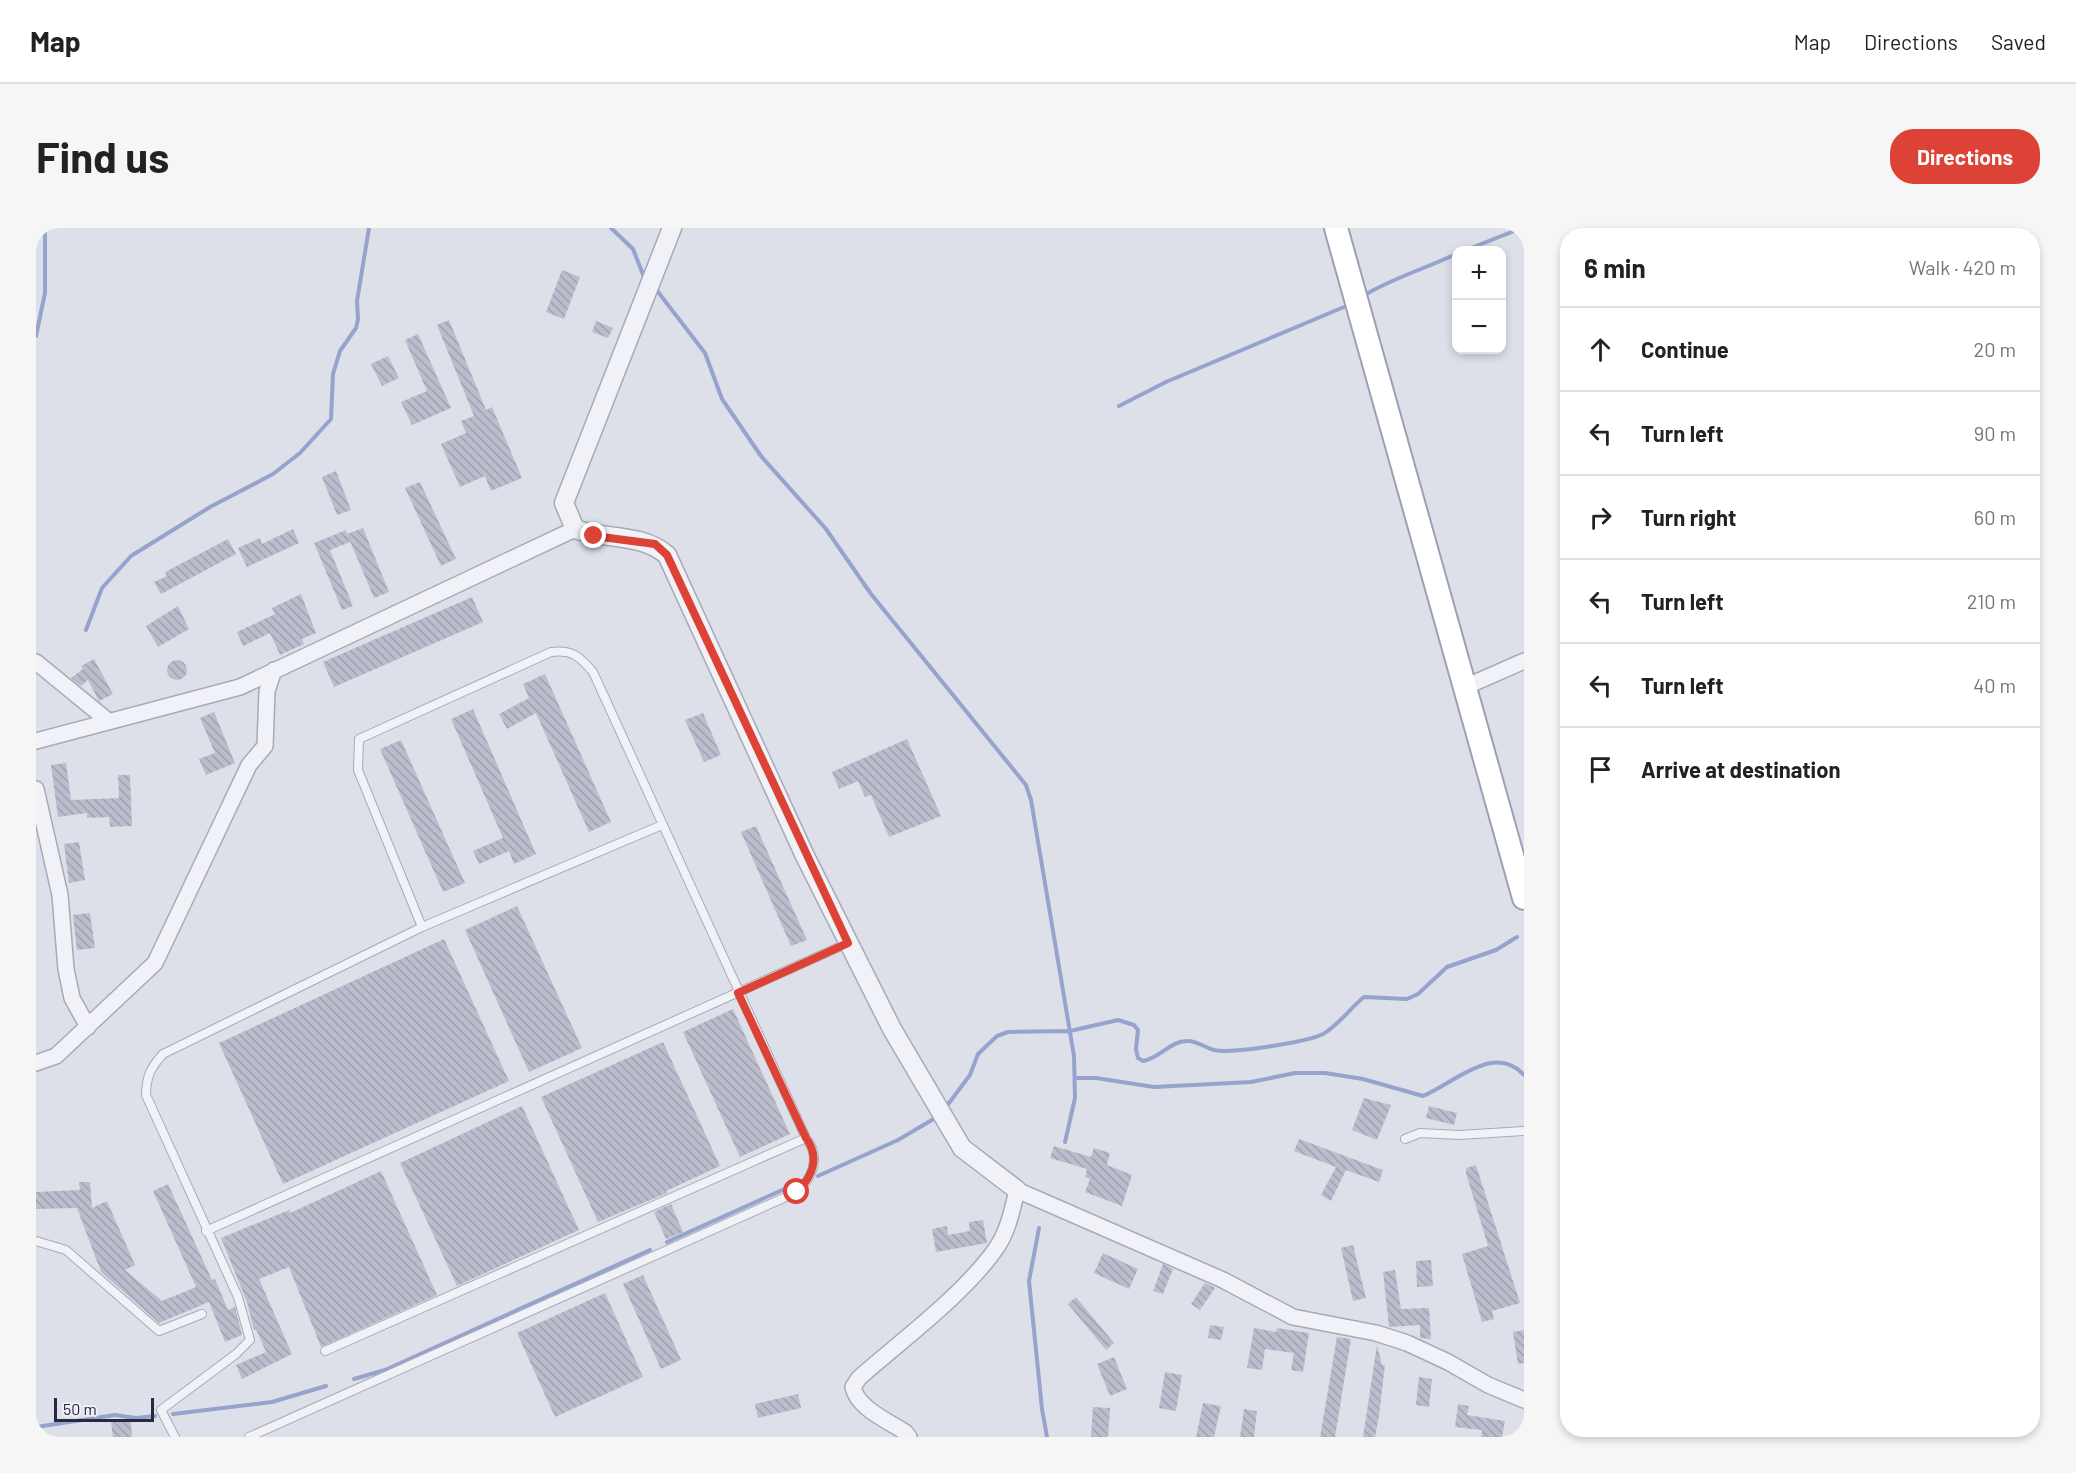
<!DOCTYPE html>
<meta charset="utf-8">
<style>
body{margin:0;font-family:Barlow,sans-serif;background:#f6f6f6;color:#222}
.controls{position:absolute;right:18px;top:18px;display:grid;overflow:hidden;border-radius:12px;box-shadow:0 3px 9px #0003}
.controls button{width:54px;height:54px;display:grid;place-items:center;padding:0;border:0;border-bottom:2px solid #e0e0e0;background:#fff;color:#222;font:30px sans-serif}
.scale{position:absolute;left:18px;bottom:15px;width:100px;box-sizing:border-box;padding-left:6px;border:3px solid #262942;border-top:0;font-size:16px;line-height:21px;white-space:nowrap;color:#262942;-webkit-text-stroke:4px #eeeff7;paint-order:stroke}
.stop{position:absolute;width:18px;height:18px;margin:-14px;border:4px solid #dc4336;border-radius:50%;background:#fff}
.stop.end{background:#dc4336;border-color:#fff;box-shadow:0 2px 6px #0008}
.list{margin:0;padding:0;list-style:none}
h2{display:flex;justify-content:space-between;align-items:center;height:78px;margin:0;padding:0 24px;font-size:26px}
h2 small{font-size:20px;font-weight:400;color:#767676}
.list li{display:grid;grid-template-columns:39px 1fr auto;gap:18px;align-items:center;box-sizing:border-box;height:84px;padding:0 24px;border-top:2px solid #e0e0e0}
.list b{display:block;font-size:22px;white-space:nowrap}
.list em{font-size:20px;font-style:normal;color:#767676}
.icon{flex:none;width:33px;height:33px;fill:none;stroke:currentColor;stroke-width:2;stroke-linecap:round;stroke-linejoin:round}
.map{position:relative;flex:none;width:1488px;height:1209px;overflow:hidden;border-radius:24px}
header{display:flex;align-items:center;gap:36px;box-sizing:border-box;height:84px;padding:0 30px;background:#fff;border-bottom:2px solid #e0e0e0}
header strong{font-size:28px}
nav{display:flex;gap:33px;margin-inline-start:auto;font-size:21px}
.intro{display:flex;align-items:center;justify-content:space-between;box-sizing:border-box;height:144px;padding:0 36px}
h1{margin:0;font-size:42px}
.button{padding:15px 27px;border-radius:24px;background:#dc4336;color:#fff;font-size:21px;font-weight:700}
main{display:flex;gap:36px;padding:0 36px}
aside{flex:1;background:#fff;border-radius:24px;box-shadow:0 3px 9px #0003}
.map>svg:first-child{display:block}
</style>
<header>
<strong>Map</strong>
<nav><a>Map</a><a>Directions</a><a>Saved</a></nav>
</header>
<div class="intro"><h1>Find us</h1><a class="button">Directions</a></div>
<main>
<div class="map">
<svg width="1488" height="1209" viewBox="0 0 1488 1209">
<defs>
<pattern id="building-back-hatch" width="6" height="6" patternUnits="userSpaceOnUse" patternTransform="scale(1.5)"><rect width="6" height="6" fill="#bbbdcd"/><path d="M-1 5l2 2M0 0l6 6M5-1l2 2" fill="none" stroke="#a1a2b1"/></pattern>
</defs>
<rect width="100%" height="100%" fill="#dee0e9"/>
<g fill="none" stroke-linecap="round" stroke-linejoin="round">
<path stroke="#95a3cd" stroke-width="4" d="M 575,0 L 597,21 L 608,49
M 1430,22 L 1486,0
M 619,60 L 669,125 L 686,171 L 725,228 L 790,301 L 835,366 L 990,557 L 995,572 L 1038,828 L 1039,870 L 1029,914
M 1327,68 C 1356,50 1389,41 1420,26
M 0,108 L 9,65 L 9,0
M 1083,178 L 1130,154 L 1308,79
M 50,402 L 66,360 L 95,328 L 174,279 L 237,246 L 264,225 L 295,191 L 297,146 L 304,123 L 320,100 L 322,91 L 321,73 L 333,0
M 1040,850 L 1060,850 L 1118,859 L 1215,854 L 1259,845 L 1289,845 L 1327,851 L 1387,868 C 1418,855 1459,814 1488,847
M 910,879 L 934,847 L 942,826 L 961,808 L 972,804 L 1034,803 L 1082,792 L 1098,797 L 1102,802 L 1100,821 L 1102,830 L 1107,833 C 1123,831 1135,812 1152,813 C 1161,813 1170,820 1178,822 C 1196,826 1271,814 1287,806 C 1303,797 1314,780 1328,769 L 1371,771 L 1382,766 L 1411,739 L 1460,722 L 1481,709
M 782,948 L 862,912 L 901,889
M 1003,1000 L 993,1053 L 1006,1181 L 1011,1209
M 631,1014 L 764,954
M 318,1151 L 349,1142 L 614,1022
M 137,1186 L 236,1174 L 290,1158
M 0,1199 L 79,1187 L 100,1190 L 119,1188"/>
</g>
<path fill="url(#building-back-hatch)" d="M 526,42 L 544,49 L 528,91 L 510,84 Z
M 413,92 L 450,182 L 456,179 L 486,250 L 455,263 L 449,248 L 424,259 L 405,216 L 430,205 L 425,193 L 438,188 L 401,97 Z
M 560,93 L 577,100 L 572,110 L 556,104 Z
M 382,106 L 415,180 L 376,197 L 365,174 L 391,163 L 369,112 Z
M 352,128 L 363,150 L 346,158 L 335,136 Z
M 300,243 L 315,282 L 301,287 L 286,249 Z
M 384,254 L 420,331 L 405,338 L 369,260 Z
M 327,300 L 353,364 L 338,370 L 311,306 Z
M 257,301 L 263,315 L 211,339 L 202,320 L 224,310 L 226,316 Z
M 310,302 L 314,314 L 294,322 L 317,378 L 306,382 L 278,315 Z
M 192,311 L 200,326 L 125,366 L 118,354 L 131,348 L 129,344 Z
M 265,366 L 280,405 L 266,411 L 268,416 L 244,427 L 234,405 L 207,418 L 201,404 L 239,386 L 236,380 Z
M 436,369 L 447,394 L 298,459 L 287,434 Z
M 142,378 L 153,401 L 122,419 L 110,398 Z
M 58,431 L 77,466 L 63,473 L 52,452 L 45,458 L 35,450 L 47,441 L 45,438 Z
M131 442a10 10 0 1 1 20 0a10 10 0 1 1-20 0Z
M 509,446 L 575,594 L 553,604 L 500,485 L 471,501 L 463,486 L 493,470 L 487,456 Z
M 437,481 L 500,626 L 478,636 L 473,623 L 443,636 L 437,623 L 467,610 L 415,491 Z
M 178,484 L 199,535 L 170,547 L 163,531 L 179,525 L 164,490 Z
M 667,485 L 685,527 L 668,534 L 649,492 Z
M 871,511 L 905,588 L 853,609 L 835,567 L 829,569 L 822,553 L 803,561 L 796,544 Z
M 365,512 L 429,655 L 407,664 L 344,521 Z
M 30,535 L 35,572 L 83,570 L 82,547 L 94,547 L 96,598 L 74,599 L 73,589 L 51,590 L 51,585 L 22,589 L 15,537 Z
M 720,598 L 771,712 L 755,718 L 705,604 Z
M 43,614 L 49,652 L 33,655 L 28,616 Z
M 481,678 L 546,820 L 493,844 L 429,702 Z
M 54,685 L 59,720 L 41,722 L 37,687 Z
M 408,711 L 473,853 L 247,956 L 183,815 Z
M 697,781 L 754,906 L 704,929 L 647,804 Z
M 627,814 L 684,938 L 630,963 L 631,965 L 562,994 L 505,869 Z
M 1328,870 L 1355,877 L 1341,912 L 1316,902 Z
M 486,878 L 543,1002 L 421,1058 L 364,935 Z
M 1393,878 L 1421,885 L 1418,897 L 1390,890 Z
M 1263,911 L 1347,942 L 1343,954 L 1310,942 L 1295,973 L 1285,967 L 1300,939 L 1258,923 Z
M 1018,918 L 1055,929 L 1058,920 L 1074,925 L 1071,937 L 1096,947 L 1086,978 L 1049,964 L 1054,951 L 1049,949 L 1051,941 L 1014,930 Z
M 1440,937 L 1484,1075 L 1456,1083 L 1458,1091 L 1446,1094 L 1426,1026 L 1452,1018 L 1430,945 L 1430,940 Z
M 345,943 L 401,1067 L 285,1119 L 253,1039 L 223,1051 L 256,1126 L 206,1151 L 200,1137 L 230,1124 L 220,1101 L 218,1102 L 211,1074 L 185,1010 L 253,982 L 254,985 Z
M 43,954 L 54,954 L 56,980 L 71,973 L 99,1037 L 89,1042 L 126,1073 L 160,1059 L 117,963 L 132,956 L 176,1052 L 179,1051 L 192,1082 L 199,1079 L 206,1107 L 189,1114 L 173,1074 L 123,1095 L 65,1044 L 41,980 L 0,981 L 0,964 L 44,962 Z
M 635,976 L 647,1004 L 630,1011 L 618,984 Z
M 947,992 L 951,1015 L 900,1024 L 896,1001 L 911,998 L 912,1007 L 934,1003 L 933,994 Z
M 1317,1017 L 1330,1070 L 1317,1073 L 1305,1020 Z
M 1067,1025 L 1102,1041 L 1093,1061 L 1058,1045 Z
M 1395,1032 L 1397,1058 L 1381,1059 L 1380,1033 Z
M 1127,1036 L 1137,1041 L 1127,1066 L 1117,1063 Z
M 1359,1042 L 1365,1081 L 1393,1080 L 1395,1111 L 1384,1110 L 1384,1097 L 1353,1099 L 1347,1044 Z
M 607,1047 L 645,1132 L 625,1141 L 587,1056 Z
M 1169,1055 L 1179,1060 L 1164,1082 L 1155,1076 Z
M 569,1065 L 607,1149 L 519,1189 L 481,1105 Z
M 1040,1069 L 1078,1115 L 1070,1122 L 1032,1076 Z
M 1174,1097 L 1188,1099 L 1185,1112 L 1172,1110 Z
M 1218,1100 L 1240,1104 L 1241,1100 L 1273,1105 L 1267,1144 L 1255,1142 L 1258,1125 L 1229,1121 L 1226,1142 L 1211,1140 Z
M 1488,1102 L 1488,1135 L 1482,1136 L 1477,1104 Z
M 1301,1109 L 1315,1111 L 1299,1209 L 1284,1209 Z
M 1341,1117 L 1346,1137 L 1349,1137 L 1343,1188 L 1339,1209 L 1327,1209 Z
M 1078,1129 L 1091,1161 L 1074,1168 L 1061,1136 Z
M 1129,1144 L 1146,1147 L 1140,1183 L 1123,1180 Z
M 1383,1149 L 1396,1151 L 1393,1179 L 1380,1177 Z
M 762,1166 L 765,1180 L 722,1190 L 719,1176 Z
M 1167,1175 L 1185,1178 L 1178,1209 L 1160,1209 Z
M 1422,1176 L 1433,1178 L 1431,1187 L 1469,1193 L 1466,1209 L 1445,1209 L 1446,1202 L 1419,1199 Z
M 1057,1179 L 1074,1180 L 1072,1209 L 1055,1209 Z
M 1208,1181 L 1221,1183 L 1218,1209 L 1204,1209 Z
M 95,1192 L 96,1209 L 77,1209 L 75,1194 Z"/>
<g fill="none" stroke-linecap="round" stroke-linejoin="round">
<defs>
<path id="service" d="M 1369,911 L 1384,905 L 1423,907 L 1488,903
M 170,1003 L 812,715
M 0,1013 L 30,1022 L 123,1103 L 166,1086
M 289,1123 L 770,910
M 139,1209 L 125,1182 L 200,1126 L 214,1112 L 202,1069 L 110,867 C 110,849 115,839 127,826 L 386,699 L 626,597
M 213,1209 L 761,964 C 777,949 785,929 770,910 L 557,444 C 544,429 536,421 515,424 L 323,511 L 322,542 L 386,699"/>
<path id="minor" d="M 0,434 L 71,492
M 1429,459 L 1488,433
M 0,513 L 204,459 L 539,301
M 0,561 L 24,667 L 30,741 L 36,770 L 52,799
M 0,835 L 20,828 L 119,735 L 213,537 L 229,518 L 231,463 L 238,442
M 873,1209 L 869,1204 C 852,1193 821,1180 817,1159 L 823,1150 C 865,1113 927,1067 959,1022 C 972,1004 976,983 981,962 L 1187,1052 L 1257,1089 L 1340,1105 L 1371,1115 L 1412,1134 L 1452,1157 L 1488,1172"/>
<path id="tertiary" d="M 636,0 L 528,275 L 539,301 C 569,312 606,305 631,327 L 769,628 L 856,801 L 926,920 L 981,962"/>
<path id="primary" d="M 1300,0 L 1488,670"/>
</defs>
<use href="#service" stroke="#a7a9b7" stroke-width="10"/>
<use href="#minor" stroke="#a7a9b7" stroke-width="18"/>
<use href="#tertiary" stroke="#a7a9b7" stroke-width="21"/>
<use href="#primary" stroke="#9ca0b6" stroke-width="26"/>
<use href="#service" stroke="#f1f2f7" stroke-width="8"/>
<use href="#minor" stroke="#f1f2f7" stroke-width="15"/>
<use href="#tertiary" stroke="#f1f2f7" stroke-width="18"/>
<use href="#primary" stroke="#fff" stroke-width="22"/>
</g>
<g fill="none" stroke-linecap="round" stroke-linejoin="round">
<path stroke="#dc4336" stroke-width="8" d="M 558,308 L 619,316 L 631,327 L 812,715 L 702,765 L 770,910 C 784,929 777,948 761,964"/>
</g>
</svg>
<div class="controls">
<button>+</button>
<button>−</button>
</div>
<div class="scale">50 m</div>
<div class="stop" style="left:761px;top:964px"></div>
<div class="stop end" style="left:558px;top:308px"></div>
</div>
<aside>
<h2>6 min<small>Walk · 420 m</small></h2>
<ul class="list">
<li><svg class="icon" aria-label="ahead" viewBox="0 0 24 24"><path d="M12 20V5M6 11l6-6 6 6"/></svg><div><b>Continue</b></div><em>20 m</em></li>
<li><svg class="icon" aria-label="left" viewBox="0 0 24 24"><path d="M17 20v-9H6M10 6l-5 5 5 5"/></svg><div><b>Turn left</b></div><em>90 m</em></li>
<li><svg class="icon" aria-label="right" viewBox="0 0 24 24"><path d="M7 20v-9h11M14 6l5 5-5 5"/></svg><div><b>Turn right</b></div><em>60 m</em></li>
<li><svg class="icon" aria-label="left" viewBox="0 0 24 24"><path d="M17 20v-9H6M10 6l-5 5 5 5"/></svg><div><b>Turn left</b></div><em>210 m</em></li>
<li><svg class="icon" aria-label="left" viewBox="0 0 24 24"><path d="M17 20v-9H6M10 6l-5 5 5 5"/></svg><div><b>Turn left</b></div><em>40 m</em></li>
<li><svg class="icon" aria-label="arrive" viewBox="0 0 24 24"><path d="M6 21V4h12l-3 4 3 4H6"/></svg><div><b>Arrive at destination</b></div></li>
</ul>
</aside>
</main>
